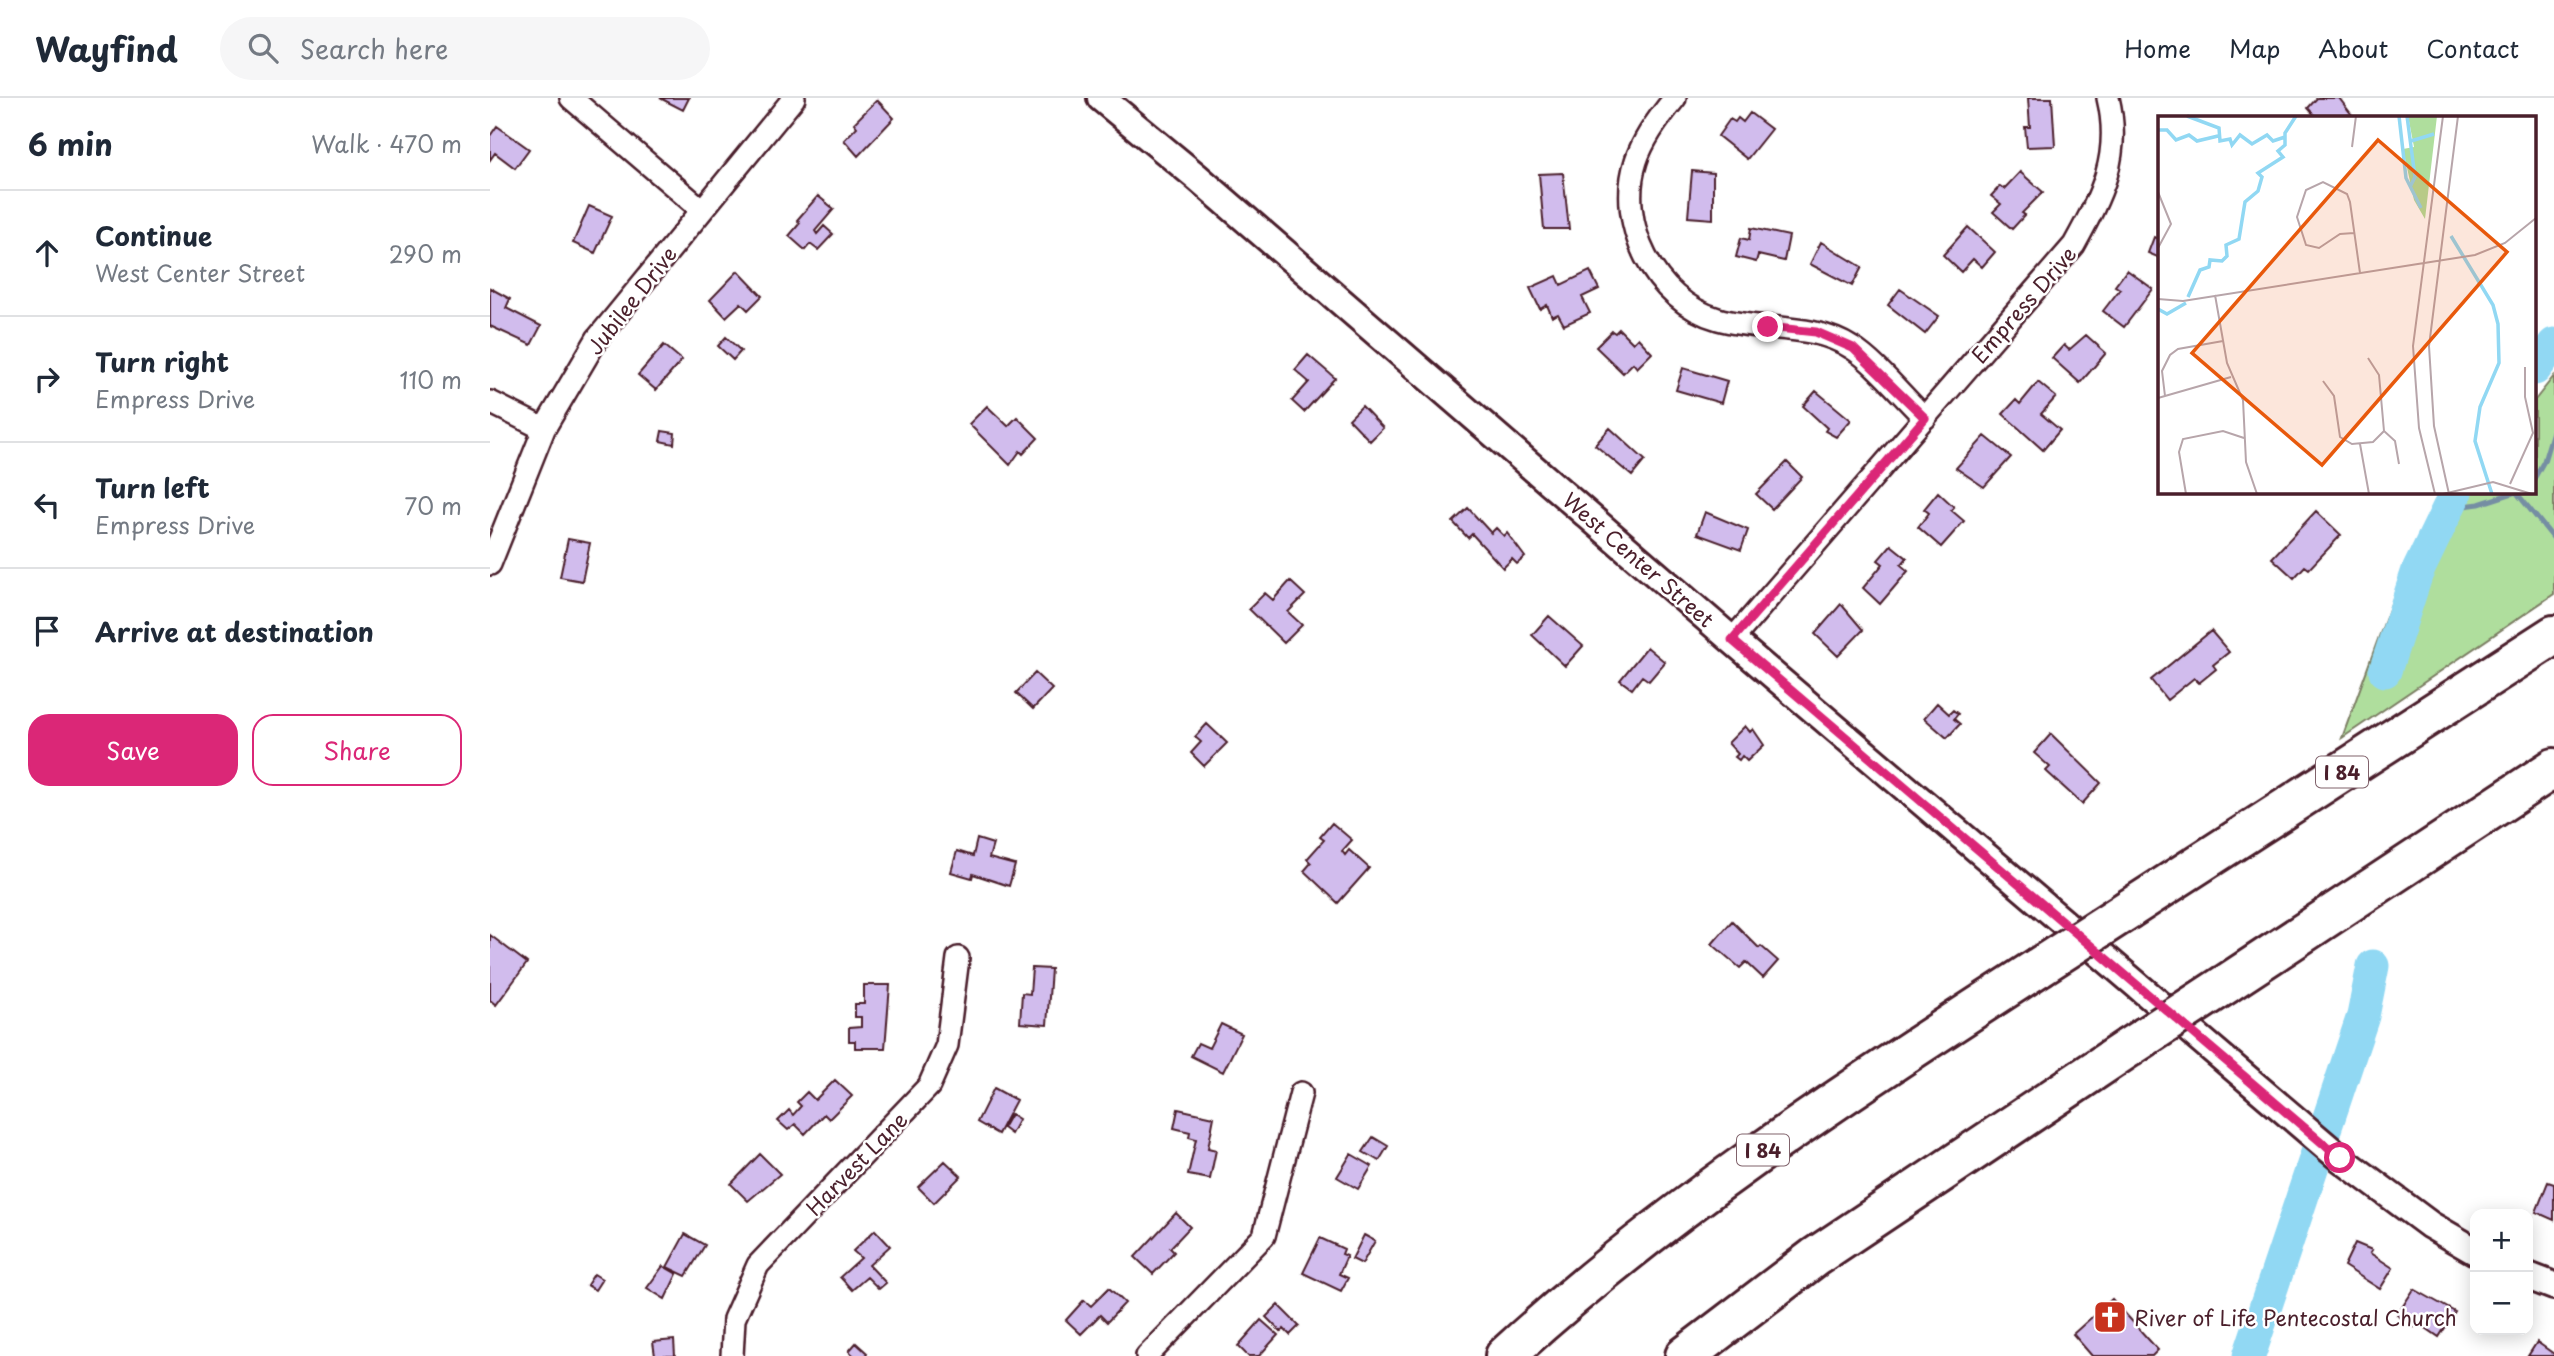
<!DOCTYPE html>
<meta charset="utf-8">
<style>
body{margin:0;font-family:"Playpen Sans",sans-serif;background:#f6f6f7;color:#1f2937}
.controls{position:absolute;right:21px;bottom:21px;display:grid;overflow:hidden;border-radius:14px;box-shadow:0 4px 18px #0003}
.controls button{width:63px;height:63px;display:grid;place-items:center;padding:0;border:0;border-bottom:2px solid #e0e1e3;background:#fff;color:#1f2937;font:35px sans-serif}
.stop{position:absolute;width:21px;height:21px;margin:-16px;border:5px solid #db2777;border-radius:50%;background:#fff}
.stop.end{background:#db2777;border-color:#fff;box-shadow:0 2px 7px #0008}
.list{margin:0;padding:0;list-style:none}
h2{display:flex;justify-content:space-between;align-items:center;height:91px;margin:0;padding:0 28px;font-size:30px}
h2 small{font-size:23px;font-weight:400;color:#747a83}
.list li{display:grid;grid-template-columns:46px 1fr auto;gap:21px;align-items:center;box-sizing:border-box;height:126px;padding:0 28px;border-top:2px solid #e0e1e3}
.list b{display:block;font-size:26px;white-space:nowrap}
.list p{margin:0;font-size:23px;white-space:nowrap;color:#747a83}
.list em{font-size:23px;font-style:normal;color:#747a83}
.actions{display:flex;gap:14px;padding:21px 28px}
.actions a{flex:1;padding:16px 0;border:2px solid #db2777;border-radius:21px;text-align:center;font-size:24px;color:#db2777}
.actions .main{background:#db2777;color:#fff}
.icon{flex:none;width:38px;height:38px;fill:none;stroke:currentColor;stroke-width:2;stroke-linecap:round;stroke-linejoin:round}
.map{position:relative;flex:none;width:2064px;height:1258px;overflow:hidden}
header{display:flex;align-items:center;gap:42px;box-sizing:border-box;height:98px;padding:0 35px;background:#fff;border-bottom:2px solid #e0e1e3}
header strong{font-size:33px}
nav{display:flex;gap:38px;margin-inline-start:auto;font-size:24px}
.search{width:490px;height:63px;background:#f6f6f7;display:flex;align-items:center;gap:18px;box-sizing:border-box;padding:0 24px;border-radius:38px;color:#747a83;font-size:26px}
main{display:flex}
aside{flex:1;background:#fff}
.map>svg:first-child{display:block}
</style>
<header>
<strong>Wayfind</strong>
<div class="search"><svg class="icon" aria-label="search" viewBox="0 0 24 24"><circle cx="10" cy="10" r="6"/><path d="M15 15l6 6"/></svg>Search here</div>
<nav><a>Home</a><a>Map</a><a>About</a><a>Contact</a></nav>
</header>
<main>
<aside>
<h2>6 min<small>Walk · 470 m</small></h2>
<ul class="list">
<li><svg class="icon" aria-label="ahead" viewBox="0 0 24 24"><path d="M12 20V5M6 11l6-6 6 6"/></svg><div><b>Continue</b><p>West Center Street</p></div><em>290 m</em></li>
<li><svg class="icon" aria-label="right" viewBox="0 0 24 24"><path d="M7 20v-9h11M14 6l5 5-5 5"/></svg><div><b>Turn right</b><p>Empress Drive</p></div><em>110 m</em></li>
<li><svg class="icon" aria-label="left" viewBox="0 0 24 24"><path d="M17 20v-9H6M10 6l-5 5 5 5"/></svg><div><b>Turn left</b><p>Empress Drive</p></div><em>70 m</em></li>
<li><svg class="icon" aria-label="arrive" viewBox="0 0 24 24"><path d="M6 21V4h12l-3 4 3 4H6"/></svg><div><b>Arrive at destination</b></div></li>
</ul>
<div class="actions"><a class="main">Save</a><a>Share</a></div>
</aside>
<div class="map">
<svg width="2064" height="1258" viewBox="0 0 2064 1258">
<rect width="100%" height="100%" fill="#fff"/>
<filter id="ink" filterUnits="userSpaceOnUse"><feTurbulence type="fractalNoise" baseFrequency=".0143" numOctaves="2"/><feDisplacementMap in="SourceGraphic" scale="14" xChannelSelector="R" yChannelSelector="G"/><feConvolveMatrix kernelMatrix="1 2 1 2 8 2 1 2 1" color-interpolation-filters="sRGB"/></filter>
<g filter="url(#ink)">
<path fill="#afde9d" stroke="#7c7e64" stroke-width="2" d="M 2064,278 L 2064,496 L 1852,640 L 1906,492 L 1963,402 L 1970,394 L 2045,394 L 2045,302 Z"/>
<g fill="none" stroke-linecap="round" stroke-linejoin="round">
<path stroke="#758ea3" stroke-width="5" d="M 2045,379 L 2054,363 L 2064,330
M 2026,394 L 2064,441
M 1959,410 L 1989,406 L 2026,394"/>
<path stroke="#91d8f3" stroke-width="33" d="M 2045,271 L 2064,246
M 1895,573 L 1927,475 L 1966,394
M 1759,1258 L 1873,918 L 1883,868"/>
</g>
<path fill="#d1bced" stroke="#4a1f2b" stroke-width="2" d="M 170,0 L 199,0 L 193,12 Z
M 1538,0 L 1562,0 L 1565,48 L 1537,49 L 1535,29 L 1540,29 Z
M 1827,0 L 1849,0 L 1862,17 L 1826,19 L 1818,10 Z
M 387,2 L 404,20 L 368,58 L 354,42 L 367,29 L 364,25 Z
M 1260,15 L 1281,31 L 1257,61 L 1228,38 L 1240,21 L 1245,24 L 1248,20 L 1253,24 Z
M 7,28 L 39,51 L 25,70 L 5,55 L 0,62 L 0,38 Z
M 1202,73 L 1223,75 L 1223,121 L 1198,119 Z
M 1530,74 L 1553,94 L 1532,115 L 1535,117 L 1522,131 L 1503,114 L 1511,106 L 1501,98 L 1510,88 L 1514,91 Z
M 1073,75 L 1079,131 L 1054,131 L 1049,76 Z
M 328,98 L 344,111 L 325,133 L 327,136 L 334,128 L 343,136 L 328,152 L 320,146 L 315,152 L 299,138 L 310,125 L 307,122 Z
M 99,108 L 122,118 L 105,155 L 83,145 Z
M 1478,129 L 1505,154 L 1492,169 L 1483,161 L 1471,174 L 1453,157 Z
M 1261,130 L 1299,138 L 1294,163 L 1268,157 L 1266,164 L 1246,159 L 1251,140 L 1259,142 Z
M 1670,137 L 1670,160 L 1658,155 L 1664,139 L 1669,141 Z
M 1331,144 L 1372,169 L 1362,188 L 1320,166 Z
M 1637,172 L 1663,191 L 1634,229 L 1613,213 L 1630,191 L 1625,188 Z
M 248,173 L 272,198 L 258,212 L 251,205 L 236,219 L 220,202 Z
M 1100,173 L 1109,191 L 1092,199 L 1100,215 L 1074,227 L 1068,216 L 1062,219 L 1057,207 L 1050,211 L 1040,190 L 1067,178 L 1071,187 Z
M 0,190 L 20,201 L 16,210 L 51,228 L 41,247 L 0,228 Z
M 1410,191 L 1449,218 L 1435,236 L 1398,207 Z
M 1129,231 L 1143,245 L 1148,240 L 1162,255 L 1147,270 L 1143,265 L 1133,275 L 1106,249 L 1122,233 L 1125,235 Z
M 1596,237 L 1616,255 L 1590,285 L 1562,260 L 1574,247 L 1579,252 Z
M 236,239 L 251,253 L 243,262 L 228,248 Z
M 174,247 L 192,262 L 166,292 L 148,277 Z
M 818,257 L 845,280 L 814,314 L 802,303 L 819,284 L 805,272 Z
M 1193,270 L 1237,283 L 1231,305 L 1186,292 Z
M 1548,284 L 1566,299 L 1551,316 L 1570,332 L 1553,352 L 1513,316 L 1526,302 L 1530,306 Z
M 1326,293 L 1361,322 L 1346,339 L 1335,333 L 1337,330 L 1313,308 Z
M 497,308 L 518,328 L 527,319 L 548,340 L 533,356 L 530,353 L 520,367 L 479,326 Z
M 872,308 L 893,330 L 880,343 L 859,321 Z
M 1120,330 L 1155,362 L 1142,378 L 1105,347 Z
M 172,333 L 185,335 L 184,346 L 170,343 Z
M 1495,338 L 1521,359 L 1494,389 L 1466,370 Z
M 1297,364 L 1312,379 L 1282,411 L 1266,396 Z
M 1448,394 L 1464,409 L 1461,412 L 1474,423 L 1451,449 L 1428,429 L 1439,415 L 1434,411 Z
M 978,410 L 1001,435 L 1006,430 L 1014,438 L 1017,435 L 1035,459 L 1027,466 L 1022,461 L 1013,470 L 982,436 L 978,440 L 963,424 Z
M 1826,413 L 1851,437 L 1819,471 L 1815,468 L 1804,480 L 1782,460 Z
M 1215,414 L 1258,432 L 1251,452 L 1207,436 Z
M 78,441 L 100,445 L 92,483 L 70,479 Z
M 1401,447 L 1417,460 L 1411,467 L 1418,473 L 1390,506 L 1373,490 L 1393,466 L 1388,462 Z
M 800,483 L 815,497 L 798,514 L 812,527 L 794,545 L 759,511 L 775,495 L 783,502 Z
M 1351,506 L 1373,532 L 1348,558 L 1325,536 Z
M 1059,518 L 1093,548 L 1075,568 L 1042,537 Z
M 1721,533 L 1739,554 L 1723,567 L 1726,571 L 1709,585 L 1704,580 L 1677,602 L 1661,582 Z
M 1157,549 L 1175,564 L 1159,583 L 1152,578 L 1142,591 L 1130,582 Z
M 545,575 L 562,591 L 543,611 L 526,595 Z
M 1447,605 L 1459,616 L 1463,612 L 1468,616 L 1464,621 L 1470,626 L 1457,640 L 1434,620 Z
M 717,626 L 737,645 L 714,668 L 701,655 L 711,644 L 705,639 Z
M 1255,628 L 1260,634 L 1263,631 L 1274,647 L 1257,663 L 1252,658 L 1249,662 L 1245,659 L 1248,656 L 1238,645 Z
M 1561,636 L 1611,685 L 1592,706 L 1556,673 L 1560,669 L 1544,655 Z
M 842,725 L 862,742 L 852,753 L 855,757 L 859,752 L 879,770 L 848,805 L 814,773 L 821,765 L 817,761 L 834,742 L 830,739 Z
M 487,741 L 503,746 L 499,760 L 525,767 L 519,788 L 483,776 L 482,780 L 461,774 L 467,753 L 483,758 Z
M 1242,823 L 1269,850 L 1271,848 L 1288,863 L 1273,880 L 1256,864 L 1250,870 L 1222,846 Z
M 0,837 L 37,865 L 6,907 L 0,902 Z
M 542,870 L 561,871 L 557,927 L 530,925 L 532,895 L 540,896 Z
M 374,887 L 400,887 L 395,950 L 365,950 L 365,943 L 359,943 L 359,930 L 371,929 L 371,919 L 365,919 L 365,906 L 374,906 Z
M 731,926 L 752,936 L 733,974 L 701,958 L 708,945 L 719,950 Z
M 345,982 L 362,998 L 339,1021 L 334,1016 L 315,1036 L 305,1026 L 298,1032 L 288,1023 L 299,1012 L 303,1017 L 311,1008 L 307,1004 L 317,994 L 325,1002 Z
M 504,990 L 526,1002 L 508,1036 L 487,1024 Z
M 688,1011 L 724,1019 L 718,1050 L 726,1052 L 720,1081 L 698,1077 L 706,1041 L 699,1039 L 700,1034 L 684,1030 Z
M 521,1016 L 529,1021 L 521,1036 L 513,1030 Z
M 883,1039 L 898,1048 L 889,1063 L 873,1054 Z
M 270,1056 L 290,1076 L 258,1103 L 241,1086 Z
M 861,1056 L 882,1068 L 868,1091 L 847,1079 Z
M 455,1063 L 471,1078 L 444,1105 L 428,1089 Z
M 2058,1084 L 2064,1086 L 2064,1122 L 2046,1114 Z
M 686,1115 L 700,1129 L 680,1150 L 684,1154 L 663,1176 L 645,1159 Z
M 385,1132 L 400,1148 L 379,1167 L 396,1185 L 389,1191 L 377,1179 L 362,1192 L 350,1179 L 371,1160 L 363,1153 Z
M 195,1136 L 215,1147 L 196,1178 L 177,1169 Z
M 874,1137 L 885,1143 L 872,1166 L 862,1161 Z
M 830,1140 L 854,1151 L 852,1156 L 857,1158 L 849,1176 L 858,1180 L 851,1193 L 813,1175 Z
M 1865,1145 L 1882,1152 L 1880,1155 L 1903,1170 L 1890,1191 L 1854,1168 Z
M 173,1168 L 187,1176 L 175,1201 L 157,1190 Z
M 104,1176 L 112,1181 L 105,1192 L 97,1187 Z
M 619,1190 L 635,1205 L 617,1224 L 610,1217 L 591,1236 L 576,1222 L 594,1202 L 601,1208 Z
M 1924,1191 L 1965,1214 L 1949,1239 L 1927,1224 L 1924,1229 L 1907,1217 Z
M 1622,1201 L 1668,1252 L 1662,1258 L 1602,1258 L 1583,1236 Z
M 788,1207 L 809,1228 L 800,1237 L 794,1231 L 791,1234 L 776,1219 Z
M 771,1222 L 788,1237 L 769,1258 L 758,1258 L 748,1248 Z
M 184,1242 L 185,1258 L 165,1258 L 163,1244 Z
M 2047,1244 L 2064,1256 L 2064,1258 L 2038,1258 Z
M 366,1245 L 377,1255 L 375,1258 L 364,1258 L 359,1253 Z"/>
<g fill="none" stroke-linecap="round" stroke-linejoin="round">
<defs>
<path id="minor" d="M 81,0 L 212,112
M 1185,0 C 1170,18 1153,41 1146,63 C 1126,125 1164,203 1228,221 C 1272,234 1322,224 1362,250 C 1385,264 1414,300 1435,320
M 0,304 L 54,331
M 0,466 L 54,331 L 107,241 L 304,0
M 1242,542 L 1584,147 C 1611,98 1632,58 1618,0
M 242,1258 L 244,1221 L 268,1167 L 439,988 L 457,947 L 468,860
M 657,1258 L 774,1138 L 811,995"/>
<path id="tertiary" d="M 611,0 L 707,79 L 1242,542 L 1850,1060 L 1940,1127 L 1985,1153
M 2038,1178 L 2064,1188"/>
<path id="motorway" d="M 1639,811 L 2064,537
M 1736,886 L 2064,670
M 1015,1258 C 1178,1108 1364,989 1549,869
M 1195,1258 L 1325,1159 L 1638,950"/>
</defs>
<use href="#minor" stroke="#4a1f2b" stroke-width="26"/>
<use href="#tertiary" stroke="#4a1f2b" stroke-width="32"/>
<use href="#motorway" stroke="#4a1f2b" stroke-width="44"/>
<use href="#minor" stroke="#fff" stroke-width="21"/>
<use href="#tertiary" stroke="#fff" stroke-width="26"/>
<use href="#motorway" stroke="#fff" stroke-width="38"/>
<defs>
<path id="motorway-bridge" d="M 1549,869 L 1639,811
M 1638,950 L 1736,886"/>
</defs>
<use href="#motorway-bridge" stroke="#4a1f2b" stroke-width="44" stroke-linecap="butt"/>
<use href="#motorway-bridge" stroke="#fff" stroke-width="38"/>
</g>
</g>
<g fill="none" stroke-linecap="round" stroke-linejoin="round" filter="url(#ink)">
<path stroke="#db2777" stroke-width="9" d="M 1278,229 L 1326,234 L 1363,250 L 1435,320 L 1242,542 L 1850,1060"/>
</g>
<defs>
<symbol id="church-square" viewBox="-11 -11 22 22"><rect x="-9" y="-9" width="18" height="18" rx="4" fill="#c8321e" stroke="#fff"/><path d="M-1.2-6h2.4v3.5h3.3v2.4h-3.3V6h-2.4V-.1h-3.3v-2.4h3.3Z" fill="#fff"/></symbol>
</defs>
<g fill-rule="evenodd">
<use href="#church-square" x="1601" y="1200" width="38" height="38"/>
</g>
<g text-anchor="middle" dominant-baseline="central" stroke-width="5" stroke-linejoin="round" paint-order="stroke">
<g fill="#fff" stroke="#80626b" stroke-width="2">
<rect x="1826" y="658.5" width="52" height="31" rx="5"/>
<rect x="1247" y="1036.5" width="52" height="31" rx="5"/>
</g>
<g font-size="19" font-weight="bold" fill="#4a1f2b">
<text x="1852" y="674">I 84</text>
<text x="1273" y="1052">I 84</text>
</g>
<g font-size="21" fill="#4a1f2b" stroke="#fff">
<text transform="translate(141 202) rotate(-52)">Jubilee Drive</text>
<text transform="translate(1533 206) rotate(-49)">Empress Drive</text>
<text transform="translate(1149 461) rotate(41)">West Center Street</text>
<text transform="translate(366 1065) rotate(-46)">Harvest Lane</text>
</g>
<g font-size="21" fill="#4a1f2b" stroke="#fff" text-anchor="start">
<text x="1644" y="1219">River of Life Pentecostal Church</text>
</g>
</g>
<g transform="translate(1668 18)">
<rect width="378" height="378" fill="#fff"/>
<path d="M 250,0 L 279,0 L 267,103 L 256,84 L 245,33 L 256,31 Z" fill="#afde9d"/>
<path fill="none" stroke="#91d8f3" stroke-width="3.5" d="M 29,0 L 61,12 L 62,25 L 72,23 L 74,29 L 82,19 L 94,28 L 109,19 L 115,25 L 127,21M 241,0 L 248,62 L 263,92M 249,0 L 257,61 L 252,71M 0,14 L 9,14 L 18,24 L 31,19 L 39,25 L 60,20M 253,25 L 276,18M 293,120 L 335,189 L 340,208 L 341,247 L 322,291 L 317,325 L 334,378M 30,181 L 42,154 L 51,151 L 52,144 L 64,145 L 69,140 L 68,129 L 81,123 L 87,86 L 100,75 L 104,61 L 100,57 L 125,41 L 120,35 L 127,29 L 127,17 L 138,0M 0,193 L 9,198 L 28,187"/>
<path fill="none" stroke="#b7a5aa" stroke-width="2" d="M 194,31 L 198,0M 0,76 L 13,108 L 0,132M 196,117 L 182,118 L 161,132 L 148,129 L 139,101 L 148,74 L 165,66 L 189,78 L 192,86 L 202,157M 57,179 L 69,247 L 85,284 L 88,346 L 99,378M 0,183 L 25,185 L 317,139 L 347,127 L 378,102M 165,265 L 176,280 L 182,321 L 194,328 L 215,326 L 226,315 L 221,259 L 210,242M 7,280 L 4,255 L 12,239 L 20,233 L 65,225M 0,282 L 73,261M 226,315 L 237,325 L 241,348M 202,328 L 211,378M 352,368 L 375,317 L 367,281 L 367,251M 28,378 L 21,336 L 25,323 L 65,315 L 86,322M 277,378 L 261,312 L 255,230 L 285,0M 285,378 L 335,366 L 374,378M 291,378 L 276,310 L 271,230 L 300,0"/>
<path fill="#e8590c" fill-opacity="0.15" stroke="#e8590c" stroke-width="3.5" d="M 220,24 L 349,136 L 164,349 L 34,237 Z"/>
<rect width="378" height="378" fill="none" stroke="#4a1f2b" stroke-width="3.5"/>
</g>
</svg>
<div class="controls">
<button>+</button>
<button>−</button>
</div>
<div class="stop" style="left:1850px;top:1060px"></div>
<div class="stop end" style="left:1278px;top:229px"></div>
</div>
</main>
